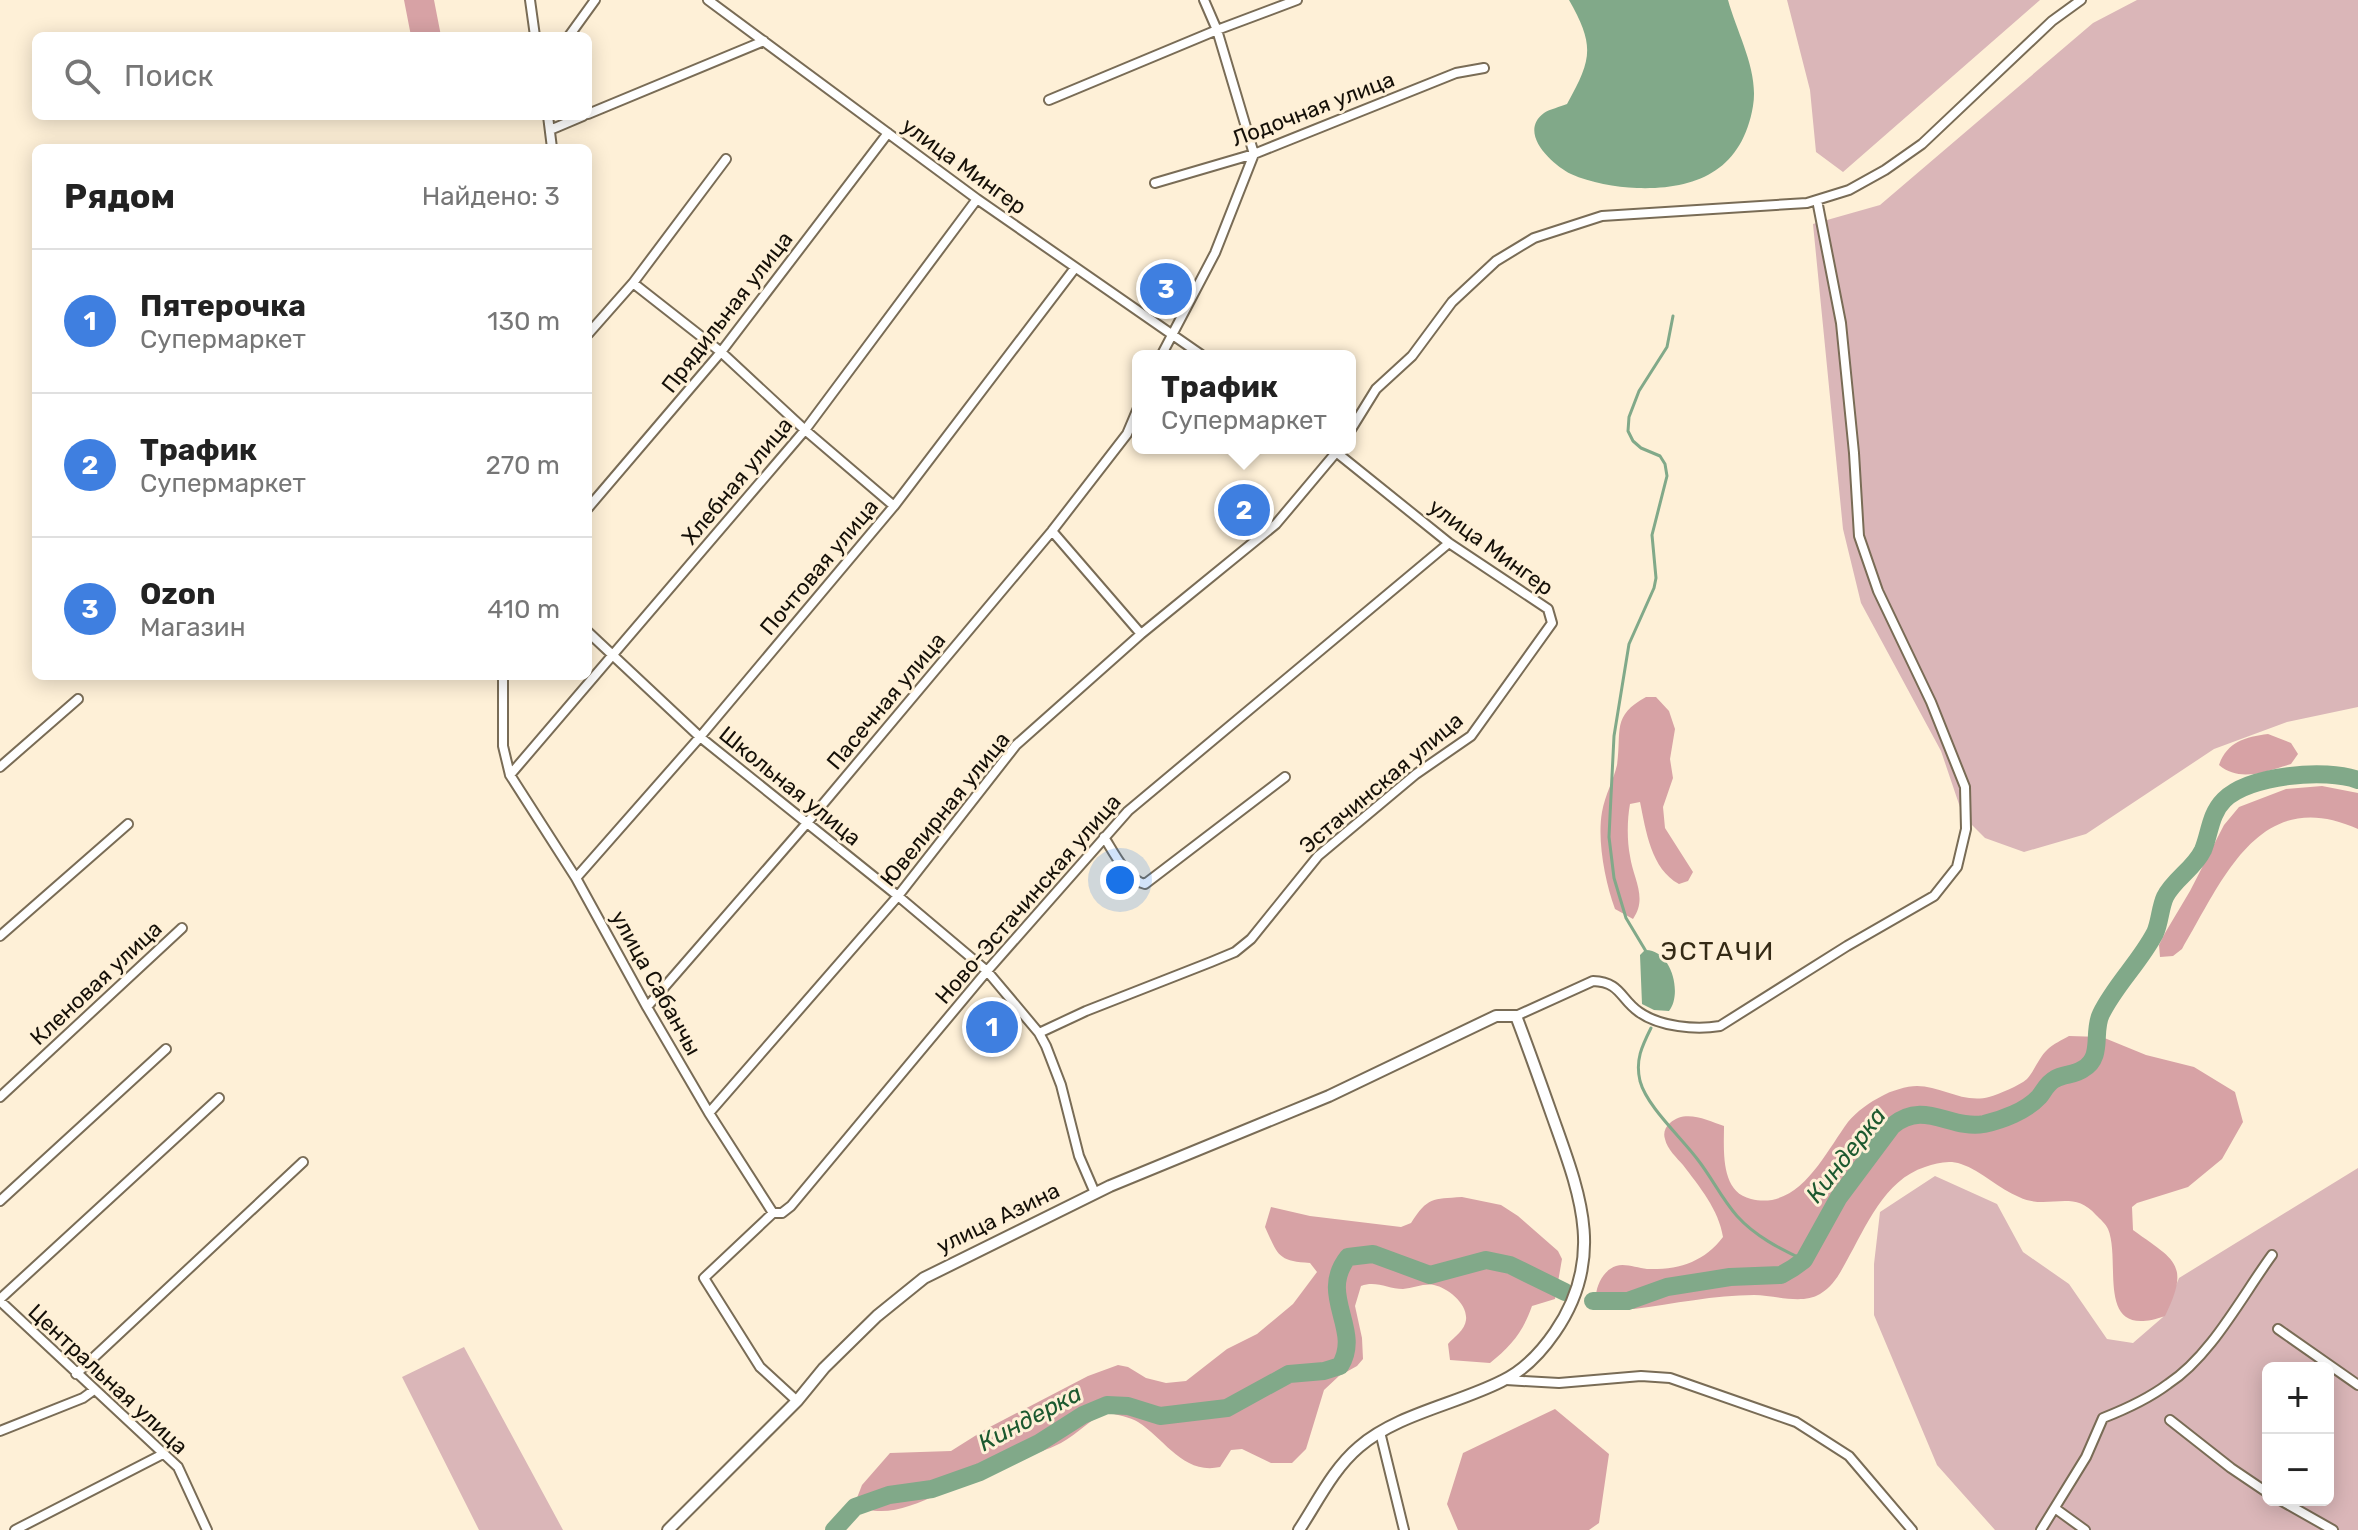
<!DOCTYPE html>
<html lang="ru">
<meta charset="utf-8">
<style>
body{margin:0;font-family:Rubik,sans-serif;background:#f6f6f6;color:#222}
.controls{position:absolute;right:24px;bottom:24px;display:grid;overflow:hidden;border-radius:12px;box-shadow:0 4px 20px #0003}
.controls button{width:72px;height:72px;display:grid;place-items:center;padding:0;border:0;border-bottom:2px solid #e0e0e0;background:#fff;color:#222;font:40px sans-serif}
.you{position:absolute;left:1120px;top:880px;width:28px;height:28px;margin:-20px;border:6px solid #fff;border-radius:50%;background:#1a73e8;box-shadow:0 0 0 12px #1a73e833}
.badge{display:grid;place-items:center;width:52px;height:52px;border-radius:50%;background:#111827;color:#fff;font-size:26px;font-weight:700}
.pin{position:absolute;translate:-50% -50%;border:4px solid #fff;box-shadow:0 2px 8px #0006}
.popup{position:absolute;left:1132px;top:350px;width:224px;height:104px;box-sizing:border-box;display:grid;place-content:center;border-radius:12px;background:#fff;filter:drop-shadow(0 2px 6px #0005);font-size:26px;white-space:nowrap;color:#767676}
.popup b{font-size:30px;color:#222}
.popup::after{content:'';position:absolute;left:50%;top:100%;margin-left:-16px;border:16px solid transparent;border-top-color:#fff}
.list{margin:0;padding:0;list-style:none}
h2{display:flex;justify-content:space-between;align-items:center;height:104px;margin:0;padding:0 32px;font-size:34px}
h2 small{font-size:26px;font-weight:400;color:#767676}
.list li{display:grid;grid-template-columns:52px 1fr auto;gap:24px;align-items:center;box-sizing:border-box;height:144px;padding:0 32px;border-top:2px solid #e0e0e0}
.list b{display:block;font-size:30px;white-space:nowrap}
.list p{margin:0;font-size:26px;white-space:nowrap;color:#767676}
.list em{font-size:26px;font-style:normal;color:#767676}
.icon{flex:none;width:44px;height:44px;fill:none;stroke:currentColor;stroke-width:2;stroke-linecap:round;stroke-linejoin:round}
.map{position:relative;flex:none;width:2358px;height:1530px;overflow:hidden}
.search{position:absolute;background:#fff;box-shadow:0 4px 20px #0003;left:32px;top:32px;width:560px;height:88px;display:flex;align-items:center;gap:20px;box-sizing:border-box;padding:0 28px;border-radius:12px;color:#767676;font-size:30px}
.panel{position:absolute;background:#fff;box-shadow:0 4px 20px #0003;left:32px;top:144px;width:560px;height:536px;border-radius:12px}
.map>svg:first-child{display:block}
</style>
<div class="map">
<svg width="2358" height="1530" viewBox="0 0 2358 1530">
<rect width="100%" height="100%" fill="#fef0d7"/>
<path fill="#dab6b8" fill-rule="evenodd" d="M 1787,0 L 2040,0 L 1843,172 L 1816,152 L 1810,90 Z
M 2137,0 L 2358,0 L 2358,707 L 2287,722 L 2214,749 L 2086,834 L 2024,852 L 1985,838 L 1963,816 L 1941,751 L 1861,603 L 1843,529 L 1813,224 L 1880,205 L 2093,23 Z
M 2358,1168 L 2358,1530 L 1995,1530 L 1937,1465 L 1874,1315 L 1874,1264 L 1880,1212 L 1935,1176 L 1997,1204 L 2023,1252 L 2069,1284 L 2107,1339 L 2133,1343 L 2163,1317 L 2179,1278 ZM 2268,1368 L 2328,1368 L 2328,1500 L 2268,1500 Z
M 464,1347 L 563,1530 L 479,1530 L 402,1377 Z"/>
<path fill="#d7a2a5" d="M 404,0 L 434,0 L 441,36 L 411,36 Z
M 1646,697 L 1656,697 L 1669,711 L 1675,729 L 1670,759 L 1673,778 L 1663,807 L 1665,828 L 1693,872 L 1688,881 L 1679,884 C 1651,869 1646,831 1640,802 L 1630,804 C 1627,820 1627,841 1630,856 C 1633,878 1648,898 1633,919 L 1615,909 C 1605,882 1597,840 1602,812 C 1605,795 1614,779 1617,765 C 1622,731 1611,716 1646,697 Z
M 2268,734 L 2291,743 L 2298,754 L 2291,764 C 2267,771 2240,783 2219,765 C 2227,742 2245,737 2268,734 Z
M 2322,786 L 2358,793 L 2358,829 C 2259,784 2223,880 2182,949 L 2173,956 L 2160,957 L 2159,945 L 2165,933 L 2190,891 L 2224,825 L 2239,807 L 2286,789 Z
M 2069,1036 L 2102,1037 L 2146,1055 L 2194,1067 L 2235,1092 L 2243,1122 L 2222,1159 L 2188,1187 L 2137,1203 L 2132,1207 L 2133,1230 C 2174,1260 2191,1263 2165,1316 C 2093,1342 2122,1262 2108,1229 C 2106,1224 2100,1219 2096,1215 C 2073,1188 2048,1211 2019,1197 C 1999,1189 1982,1171 1961,1164 C 1949,1160 1937,1163 1925,1167 C 1884,1180 1866,1227 1846,1262 C 1839,1275 1833,1286 1820,1294 C 1802,1305 1774,1295 1754,1295 C 1715,1295 1673,1304 1634,1309 L 1619,1308 L 1596,1295 C 1597,1284 1604,1270 1616,1266 C 1625,1263 1637,1268 1647,1269 C 1679,1270 1704,1262 1723,1237 C 1719,1210 1699,1186 1683,1165 C 1677,1158 1667,1149 1665,1139 C 1663,1133 1665,1127 1670,1123 C 1685,1109 1707,1120 1724,1126 C 1724,1150 1720,1192 1751,1199 C 1799,1211 1825,1153 1848,1122 C 1857,1111 1870,1102 1882,1096 C 1890,1091 1907,1086 1917,1086 C 1941,1086 1964,1104 1989,1097 C 1999,1094 2019,1086 2027,1079 C 2035,1070 2039,1057 2048,1049 C 2053,1044 2062,1040 2069,1036 Z
M 1462,1197 L 1501,1205 L 1518,1216 L 1558,1251 L 1562,1259 L 1555,1299 L 1532,1306 C 1523,1332 1511,1346 1490,1363 L 1450,1360 L 1448,1344 C 1454,1337 1465,1330 1466,1320 C 1468,1304 1448,1288 1434,1285 C 1425,1283 1413,1288 1403,1289 C 1388,1289 1376,1280 1361,1286 L 1355,1306 L 1362,1338 L 1363,1359 L 1357,1366 L 1339,1376 L 1324,1390 L 1306,1449 L 1292,1463 L 1271,1463 L 1242,1449 L 1231,1450 L 1220,1467 C 1183,1475 1165,1439 1138,1422 C 1130,1417 1117,1415 1107,1412 C 1090,1419 1078,1434 1061,1443 C 1040,1454 1014,1458 992,1467 C 956,1482 891,1530 855,1503 L 862,1485 L 890,1453 L 951,1451 L 986,1429 L 1088,1376 L 1118,1365 L 1128,1367 L 1146,1378 L 1166,1383 L 1186,1381 L 1227,1349 L 1257,1334 L 1293,1304 L 1317,1272 L 1310,1263 C 1277,1261 1278,1255 1265,1227 L 1271,1207 L 1310,1216 L 1401,1227 L 1411,1223 C 1428,1197 1432,1199 1462,1197 Z
M 1555,1409 L 1609,1454 L 1599,1523 L 1589,1530 L 1458,1530 L 1447,1504 L 1463,1453 Z"/>
<path fill="#81a989" d="M 1569,0 L 1728,0 C 1737,33 1759,71 1753,106 C 1742,171 1696,190 1637,188 C 1615,187 1591,183 1571,174 C 1553,165 1517,133 1544,113 C 1550,109 1560,107 1567,104 C 1592,59 1595,46 1569,0 Z
M 1645,950 C 1671,949 1683,993 1669,1011 L 1654,1010 L 1642,1004 L 1640,955 Z"/>
<g fill="none" stroke-linecap="round" stroke-linejoin="round">
<path stroke="#81a989" stroke-width="3" d="M 1647,953 L 1626,918 L 1614,878 L 1609,837 L 1610,816 L 1614,736 L 1629,644 L 1654,588 L 1656,578 L 1652,535 L 1667,476 L 1665,464 L 1660,456 L 1641,448 L 1633,441 L 1628,431 L 1629,417 L 1639,391 L 1667,347 L 1673,316
M 1651,1028 C 1642,1046 1635,1060 1640,1081 C 1647,1107 1682,1138 1698,1160 C 1712,1178 1722,1199 1737,1216 C 1755,1236 1780,1249 1804,1260"/>
<path stroke="#81a989" stroke-width="18" d="M 1593,1301 L 1628,1301 L 1667,1287 L 1730,1277 L 1781,1275 L 1793,1268 L 1804,1260 L 1839,1197 L 1892,1126 C 1924,1099 1950,1130 1984,1124 C 2002,1120 2026,1111 2039,1097 C 2044,1091 2047,1083 2055,1079 C 2063,1074 2075,1075 2083,1069 C 2104,1057 2092,1032 2101,1014 C 2115,985 2140,962 2155,933 C 2160,922 2160,908 2165,897 C 2174,879 2194,869 2203,850 C 2210,833 2210,814 2224,800 C 2249,775 2326,768 2358,780
M 834,1530 L 855,1507 L 889,1495 L 932,1489 L 980,1472 L 1039,1443 L 1083,1415 L 1107,1405 L 1128,1406 L 1160,1416 L 1227,1408 L 1289,1374 L 1324,1371 L 1340,1366 C 1363,1329 1317,1296 1348,1257 L 1373,1254 L 1430,1275 L 1486,1260 L 1510,1265 L 1565,1292"/>
<defs>
<path id="minor" d="M 530,0 L 535,36
M 708,0 L 977,199 L 1203,356
M 569,36 L 595,0
M 1049,100 L 1217,30 L 1297,0
M 588,114 L 764,41
M 548,116 L 552,148
M 550,130 L 583,116
M 1155,183 L 1254,154 L 1456,73 L 1484,68
M 633,283 L 721,352 L 805,430 L 894,506
M 588,334 L 633,283 L 726,159
M 1161,356 L 1215,253 L 1254,154 L 1217,30 L 1204,0
M 1350,431 L 1376,389 L 1412,356 L 1452,302 L 1496,261 L 1534,238 L 1602,216 L 1807,203 L 1849,190 L 1885,170 L 1922,144 L 2052,21 L 2081,0
M 588,508 L 721,352 L 888,133
M 1052,531 L 1141,634
M 588,632 L 700,737 L 898,896 L 987,971 L 1039,1033 L 1046,1046 L 1061,1085 L 1079,1156 L 1095,1193
M 503,676 L 503,746 L 510,775 L 576,878 L 647,1007 L 709,1113 L 773,1213
M 0,767 L 78,699
M 510,775 L 805,430 L 977,199
M 1104,837 C 1114,853 1127,880 1145,884 L 1285,777
M 576,878 L 700,737 L 894,506 L 1075,268
M 0,936 L 128,824
M 647,1007 L 807,823 L 1052,531 L 1127,434 L 1138,408
M 1516,1016 L 1593,981 C 1621,982 1620,999 1639,1012 C 1660,1027 1696,1030 1720,1026 L 1847,946 L 1934,896 L 1957,867 L 1966,829 L 1965,787 L 1931,702 L 1878,591 L 1859,536 L 1854,453 L 1841,323 L 1817,200
M 1039,1033 L 1086,1011 L 1211,962 L 1235,952 L 1251,939 L 1318,856 L 1416,774 L 1471,736 L 1552,623 L 1548,609 L 1449,543 L 1331,448
M 0,1097 L 182,928
M 709,1113 L 898,896 L 1016,745 L 1141,634 L 1276,524 L 1339,449
M 0,1201 L 166,1049
M 773,1213 L 782,1213 L 791,1206 L 987,971 L 1128,811 L 1449,543
M 773,1213 L 704,1278 L 760,1367 L 797,1401
M 0,1299 L 219,1098
M 0,1301 L 178,1467 L 207,1530
M 2278,1329 L 2358,1385
M 76,1374 L 303,1162
M 1506,1380 L 1559,1383 L 1641,1376 L 1670,1378 L 1796,1422 L 1849,1456 L 1912,1530
M 2170,1420 L 2231,1468 L 2268,1493
M 0,1431 L 83,1398 L 94,1390
M 1380,1432 L 1404,1530
M 2280,1500 L 2333,1530
M 2056,1509 L 2085,1530
M 15,1530 L 163,1454
M 2041,1530 L 2086,1457 L 2103,1418 C 2126,1409 2148,1399 2168,1384 C 2211,1356 2242,1296 2272,1255"/>
<path id="tertiary" d="M 668,1530 L 797,1401 L 824,1368 L 877,1316 L 924,1278 L 1110,1186 L 1329,1096 L 1496,1016 L 1516,1016 C 1529,1050 1541,1084 1553,1118 C 1580,1194 1606,1258 1555,1332 C 1542,1351 1523,1371 1502,1381 C 1457,1404 1397,1414 1359,1447 C 1333,1469 1318,1501 1299,1530"/>
</defs>
<use href="#minor" stroke="#796c56" stroke-width="12"/>
<use href="#tertiary" stroke="#796c56" stroke-width="14"/>
<use href="#minor" stroke="#fff" stroke-width="8"/>
<use href="#tertiary" stroke="#fff" stroke-width="10"/>
</g>
<g text-anchor="middle" dominant-baseline="central" stroke-width="6" stroke-linejoin="round" paint-order="stroke">
<g font-size="22" fill="#151008" stroke="#fef0d7">
<text transform="translate(1313 109) rotate(-21)">Лодочная улица</text>
<text transform="translate(964 166) rotate(36)">улица Мингер</text>
<text transform="translate(727 312) rotate(-52)">Прядильная улица</text>
<text transform="translate(737 481) rotate(-50)">Хлебная улица</text>
<text transform="translate(1491 547) rotate(36)">улица Мингер</text>
<text transform="translate(819 567) rotate(-50)">Почтовая улица</text>
<text transform="translate(886 701) rotate(-50)">Пасечная улица</text>
<text transform="translate(1381 783) rotate(-40)">Эстачинская улица</text>
<text transform="translate(790 786) rotate(39)">Школьная улица</text>
<text transform="translate(945 809) rotate(-51)">Ювелирная улица</text>
<text transform="translate(1028 899) rotate(-49)">Ново-Эстачинская улица</text>
<text transform="translate(96 983) rotate(-43)">Кленовая улица</text>
<text transform="translate(656 983) rotate(61)">улица Сабанчы</text>
<text transform="translate(998 1218) rotate(-26)">улица Азина</text>
<text transform="translate(108 1379) rotate(43)">Центральная улица</text>
</g>
<g font-size="24" font-style="italic" fill="#1c592f" stroke="#fef0d7">
<text transform="translate(1846 1155) rotate(-52)">Киндерка</text>
<text transform="translate(1030 1418) rotate(-28)">Киндерка</text>
</g>
<g font-size="26" letter-spacing="2" fill="#342a15" stroke="#fef0d7">
<text x="1718" y="951">ЭСТАЧИ</text>
</g>
</g>
</svg>
<div class="controls">
<button>+</button>
<button>−</button>
</div>
<div class="you"></div>
<div class="pin badge" style="left:992px;top:1027px;background:#3f7fe0">1</div>
<div class="pin badge" style="left:1244px;top:510px;background:#3f7fe0">2</div>
<div class="popup"><b>Трафик</b>Супермаркет</div>
<div class="pin badge" style="left:1166px;top:289px;background:#3f7fe0">3</div>
<div class="search"><svg class="icon" aria-label="search" viewBox="0 0 24 24"><circle cx="10" cy="10" r="6"/><path d="M15 15l6 6"/></svg>Поиск</div>
<section class="panel">
<h2>Рядом<small>Найдено: 3</small></h2>
<ul class="list">
<li><span class="badge" style="background:#3f7fe0">1</span><div><b>Пятерочка</b><p>Супермаркет</p></div><em>130 m</em></li>
<li><span class="badge" style="background:#3f7fe0">2</span><div><b>Трафик</b><p>Супермаркет</p></div><em>270 m</em></li>
<li><span class="badge" style="background:#3f7fe0">3</span><div><b>Ozon</b><p>Магазин</p></div><em>410 m</em></li>
</ul>
</section>
</div>
